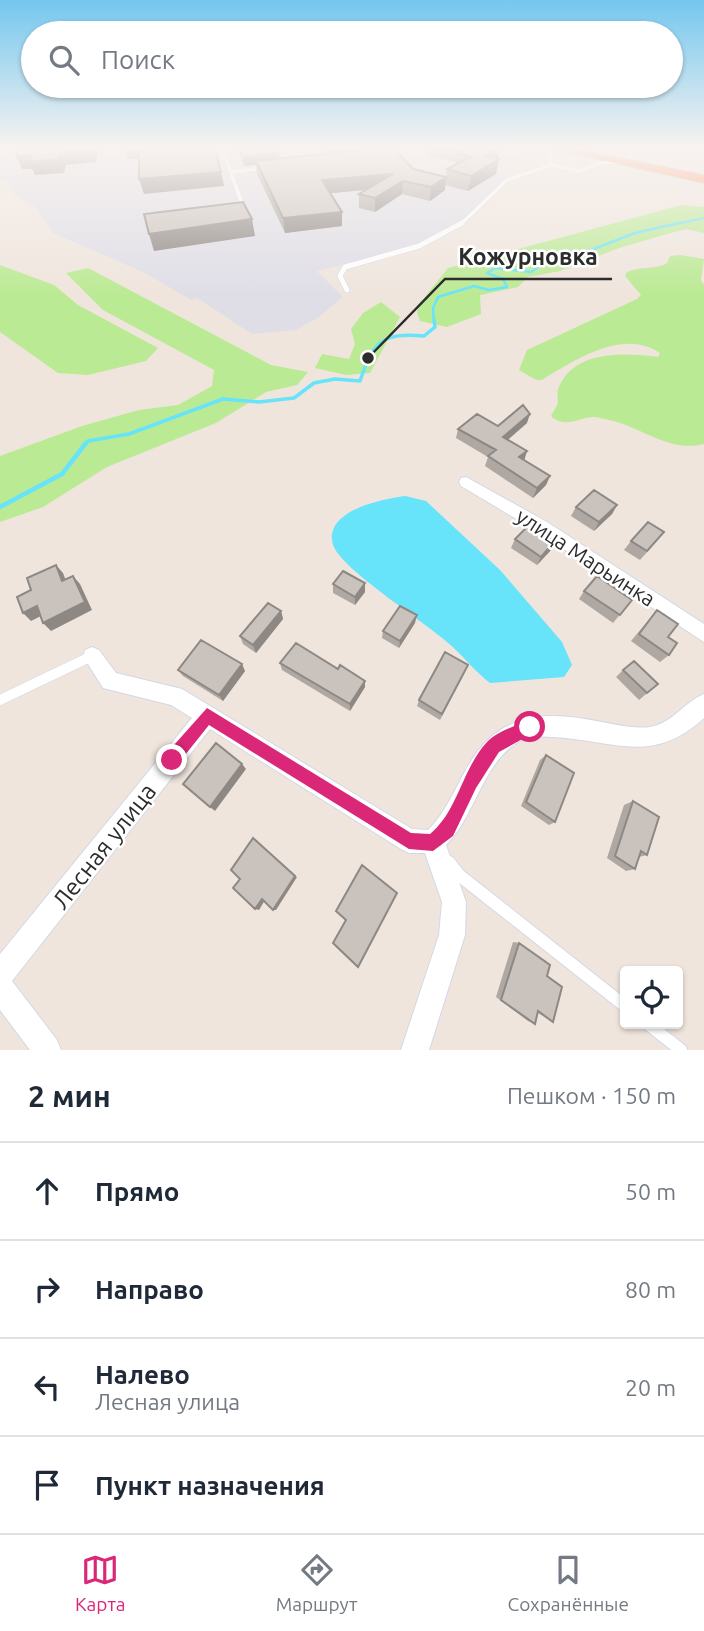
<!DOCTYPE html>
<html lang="ru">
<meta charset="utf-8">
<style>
body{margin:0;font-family:Ubuntu,sans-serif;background:#f6f6f7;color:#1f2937}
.controls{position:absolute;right:21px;bottom:21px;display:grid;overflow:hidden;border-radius:7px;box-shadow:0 2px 5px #0004}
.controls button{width:63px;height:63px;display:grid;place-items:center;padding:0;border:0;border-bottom:2px solid #e0e1e3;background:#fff;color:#1f2937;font:35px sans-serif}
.stop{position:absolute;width:21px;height:21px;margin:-16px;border:5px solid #db2777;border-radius:50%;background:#fff}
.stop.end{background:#db2777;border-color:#fff;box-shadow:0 2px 7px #0008}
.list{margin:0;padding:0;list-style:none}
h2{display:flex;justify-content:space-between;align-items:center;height:91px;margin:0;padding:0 28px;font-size:30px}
h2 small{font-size:23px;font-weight:400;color:#747a83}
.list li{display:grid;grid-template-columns:46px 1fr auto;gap:21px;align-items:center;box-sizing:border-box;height:98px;padding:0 28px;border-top:2px solid #e0e1e3}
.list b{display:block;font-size:26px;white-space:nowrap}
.list p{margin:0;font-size:23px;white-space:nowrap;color:#747a83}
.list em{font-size:23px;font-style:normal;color:#747a83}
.icon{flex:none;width:38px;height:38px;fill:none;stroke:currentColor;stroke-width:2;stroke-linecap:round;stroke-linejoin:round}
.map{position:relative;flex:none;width:704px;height:1050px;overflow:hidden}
.search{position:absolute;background:#fff;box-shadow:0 2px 5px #0004;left:21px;right:21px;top:21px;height:77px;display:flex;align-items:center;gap:18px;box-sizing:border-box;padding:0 24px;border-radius:38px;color:#747a83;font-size:26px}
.sheet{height:483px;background:#fff}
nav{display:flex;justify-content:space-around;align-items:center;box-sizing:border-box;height:98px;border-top:2px solid #e0e1e3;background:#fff;font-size:19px;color:#747a83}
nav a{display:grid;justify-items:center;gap:4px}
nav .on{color:#db2777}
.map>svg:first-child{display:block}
</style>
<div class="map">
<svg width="704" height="1050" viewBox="0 0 704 1050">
<rect width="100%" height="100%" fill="#efe5dd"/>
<path fill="#dfdee7" d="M 0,148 L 510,148 L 528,152 L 470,216 L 457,225 L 421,245 L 317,271 L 343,297 L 319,317 L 296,330 L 252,334 L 197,298 L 191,300 L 143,272 L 53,233 L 35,207 L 13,193 L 6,180 L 0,180 Z"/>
<path fill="#bbea94" d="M 682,205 L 704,207 L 704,233 L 686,229 L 674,232 L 619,248 L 560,271 L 528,277 L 518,287 L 480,295 L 481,314 L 447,327 L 420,321 L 417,312 L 420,303 L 448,268 Z
M 681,255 L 704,259 L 701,280 L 704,285 L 704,444 C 669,453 642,427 609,420 C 604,419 598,417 593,417 C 577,418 565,429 551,416 C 553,411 558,406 558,402 C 557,393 557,389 562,381 C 580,350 628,353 658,357 L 660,353 C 623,328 575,360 542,380 L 536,380 L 519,370 L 527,350 L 637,299 L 641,295 L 625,276 L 627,272 C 640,266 656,270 667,263 L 670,256 Z
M 0,265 L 54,285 L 78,305 L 158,348 L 146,361 L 88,375 L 58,373 L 0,332 Z
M 88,268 L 271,365 L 308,372 L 297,385 L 266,392 L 216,423 L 107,467 L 43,507 L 0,522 L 0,456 L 82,426 L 139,410 L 178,405 L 212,386 L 214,370 L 103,310 L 66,273 Z
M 381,302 L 400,317 L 370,373 L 346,375 L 315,368 L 322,354 L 349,359 L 355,344 L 351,329 L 363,313 Z"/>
<path fill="#67e3fa" d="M 405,496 L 426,501 L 501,571 L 562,642 L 572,665 L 564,677 L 490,683 C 474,671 463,655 447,642 C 422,620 349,574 335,549 C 333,546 331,537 332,534 C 336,508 384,499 405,496 Z"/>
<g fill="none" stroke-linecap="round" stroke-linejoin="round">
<path stroke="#67e3fa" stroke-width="2" d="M 671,225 L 704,218"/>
<path stroke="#67e3fa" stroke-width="2.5" d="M 434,322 L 433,308 L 438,297 L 474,286 L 489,290 L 507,287 L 503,279 L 487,273 L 495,268 L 531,272 L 562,251 L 586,252 L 635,233 L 679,223"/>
<path stroke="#67e3fa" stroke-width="3.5" d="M 85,445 L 88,441 L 129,434 L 223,399 L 259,402 L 294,398 L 314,383 L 335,379 L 360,381 C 373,342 382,332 424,336 L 435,327 L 434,320"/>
<path stroke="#67e3fa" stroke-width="4.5" d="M 0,507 L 62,474 L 86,443"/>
<defs>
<path id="lane-far3" d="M 222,148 L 244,209
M 545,148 L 550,153 L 551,165 L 579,171 L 600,163 L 618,162
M 232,172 L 265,168
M 460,225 L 507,180 L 551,165"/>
<path id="lane-far2" d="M 347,290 L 340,276 L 345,267 L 419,246 L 462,223"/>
<path id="lane-far1" d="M 0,700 L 92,656"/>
<path id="lane" d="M 449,862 L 459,875 L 625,1006
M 648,1024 L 681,1050"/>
<path id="street" d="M 466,477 L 547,522 L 704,624 L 704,642 L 535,530 L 461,486 L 459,482 L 461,478 Z
M 92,647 L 99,650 L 116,673 L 182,689 L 412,829 L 428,830 C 455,804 462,762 491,737 C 522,710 563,714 602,722 C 618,725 634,729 650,727 C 673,723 684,702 704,694 L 704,718 C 652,766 614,740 552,737 C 538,736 527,736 515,744 C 481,768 475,816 446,845 L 466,902 L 465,935 L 429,1050 L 401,1050 L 439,935 L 442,902 L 425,853 L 409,853 L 401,849 L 210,729 L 12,981 L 57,1040 L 61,1050 L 30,1050 L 0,1010 L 0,954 L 192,718 L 171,705 L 103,688 L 83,656 L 85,650 Z"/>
<path id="highway" d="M 547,148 L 571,148 L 704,175 L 704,183 Z"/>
</defs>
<use href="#lane-far3" stroke="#d2d8e6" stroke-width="4.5"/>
<use href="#lane-far2" stroke="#d2d8e6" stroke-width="6"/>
<use href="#lane-far1" stroke="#d2d8e6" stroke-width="11"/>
<use href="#lane" stroke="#d2d8e6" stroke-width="14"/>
<use href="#street" stroke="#d2d8e6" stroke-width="2"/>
<use href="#highway" stroke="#c8c8c8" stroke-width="2"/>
<path stroke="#c8c8c8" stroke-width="2" stroke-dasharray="2.5 2" stroke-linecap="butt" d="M 674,148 L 704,154"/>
<use href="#lane-far3" stroke="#fff" stroke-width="3.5"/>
<use href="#lane-far2" stroke="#fff" stroke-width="5"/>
<use href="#lane-far1" stroke="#fff" stroke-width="10"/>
<use href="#lane" stroke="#fff" stroke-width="12"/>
<use href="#street" fill="#fff" fill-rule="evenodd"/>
<use href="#highway" fill="#ff8e58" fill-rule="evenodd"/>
</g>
<path fill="#aea7a2" d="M 237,148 L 276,148 L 279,153 L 279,158 L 325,154 L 321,148 L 393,148 L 413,169 L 445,190 L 430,201 L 402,194 L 375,212 L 359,208 L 359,194 L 367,190 L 330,193 L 342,212 L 342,226 L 285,233 L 257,174 L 256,165 L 244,166 Z
M 427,148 L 499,148 L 497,158 L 496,174 L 468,191 L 445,185 L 447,169 L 456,165 L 456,162 L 426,155 Z
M 527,423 L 508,440 L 527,451 L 524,460 L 550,476 L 546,485 L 533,498 L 485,466 L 488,457 L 456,438 L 458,429 Z
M 617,505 L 612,514 L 594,531 L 571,516 L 576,507 Z
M 515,539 L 555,541 L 551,550 L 537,565 L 511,548 Z
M 631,541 L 657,541 L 640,560 L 624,550 Z
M 365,583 L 365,592 L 355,605 L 333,593 L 333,584 Z
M 584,591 L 632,600 L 613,623 L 579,599 Z
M 657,610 L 669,655 L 660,662 L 631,641 Z
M 281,611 L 283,619 L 256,653 L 243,644 L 240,636 Z
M 415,623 L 399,648 L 382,638 L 383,631 Z
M 280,663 L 338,669 L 365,681 L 365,687 L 350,711 L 282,670 Z
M 178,670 L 245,671 L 223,701 L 183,676 Z
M 623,670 L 658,684 L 639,700 L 616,677 Z
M 465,672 L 440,720 L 417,706 L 419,700 Z
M 546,755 L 555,822 L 549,825 L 521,806 L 540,760 Z
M 633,801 L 647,855 L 639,857 L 635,869 L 626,871 L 607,858 L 624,805 Z
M 513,942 L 519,943 L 547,976 L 553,1022 L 538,1013 L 535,1024 L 528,1021 L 496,997 Z"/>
<path fill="#8d8884" d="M 92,148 L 98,148 L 96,162 L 66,165 L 64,173 L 35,175 L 32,169 L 22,169 L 16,156 Z
M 125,148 L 140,148 L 143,158 L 128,159 Z
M 327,148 L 385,148 L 327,157 Z
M 498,148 L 499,148 L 497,161 L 499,159 L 496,174 L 468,191 L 471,176 L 485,156 Z
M 279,153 L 280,163 L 256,161 L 256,165 L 244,166 L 243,157 Z
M 221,172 L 224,186 L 144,194 L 139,179 Z
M 393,174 L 403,181 L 402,194 L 375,212 L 375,198 L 392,187 L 323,194 L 322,180 Z
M 446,177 L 445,190 L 430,201 L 431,187 Z
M 342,212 L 342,226 L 285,233 L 283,218 Z
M 252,219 L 255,236 L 154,251 L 149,234 Z
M 530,414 L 527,423 L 500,446 L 503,437 Z
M 527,451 L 524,461 L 519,457 Z
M 550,476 L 546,485 L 533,498 L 537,488 Z
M 617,505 L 612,514 L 594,531 L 599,522 Z
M 555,541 L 551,550 L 537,565 L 541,557 Z
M 56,565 L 63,573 L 69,589 L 62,581 Z
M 73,576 L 80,584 L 92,610 L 51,631 L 43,623 Z
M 365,583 L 365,592 L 355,605 L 355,597 Z
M 37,606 L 45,614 L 31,621 L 23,613 Z
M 281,611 L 283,619 L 256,653 L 253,645 Z
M 417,615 L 415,623 L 399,648 L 400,641 Z
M 242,664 L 245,671 L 223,701 L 219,695 Z
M 365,681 L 365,687 L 350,711 L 350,704 Z
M 242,764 L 246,769 L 215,811 L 210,807 Z
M 295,876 L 297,877 L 276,910 L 273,910 Z
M 262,899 L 265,900 L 259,910 L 255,909 Z"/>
<path fill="#cac2bc" stroke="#8d8884" stroke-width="2" d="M 19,148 L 92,148 L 92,149 L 61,152 L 59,159 L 29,162 L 31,155 L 16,156 Z
M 139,148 L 215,148 L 221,172 L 139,179 Z
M 239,148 L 276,148 L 279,153 L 243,157 Z
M 379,148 L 393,148 L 413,169 L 446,177 L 431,187 L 403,181 L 375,198 L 359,194 L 393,174 L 322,180 L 342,212 L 283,218 L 256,161 Z
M 460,148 L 498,148 L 485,156 L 499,159 L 471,176 L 447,169 L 471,157 L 458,154 L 466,149 Z
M 243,202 L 252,219 L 149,234 L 144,214 Z
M 523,405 L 530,414 L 503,437 L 527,451 L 519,457 L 550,476 L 537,488 L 488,456 L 496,450 L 458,429 L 477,414 L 498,426 Z
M 594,490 L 617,505 L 599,522 L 576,507 Z
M 648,522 L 664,532 L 647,551 L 631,541 Z
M 529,525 L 555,541 L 541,557 L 515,539 Z
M 56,565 L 62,581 L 73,576 L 85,602 L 43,623 L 37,606 L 23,613 L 17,597 L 31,590 L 27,578 Z
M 343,571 L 365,583 L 355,597 L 333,584 Z
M 597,576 L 632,600 L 620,615 L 584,591 Z
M 268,603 L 281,611 L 253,645 L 240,636 Z
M 400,606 L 417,615 L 400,641 L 383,631 Z
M 657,610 L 678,624 L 668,637 L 677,643 L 669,655 L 639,634 Z
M 201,640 L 242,664 L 219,695 L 178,670 Z
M 296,643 L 338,669 L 340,665 L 365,681 L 350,704 L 280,663 Z
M 445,652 L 468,665 L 442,714 L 419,700 Z
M 634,661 L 658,684 L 647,693 L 623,670 Z
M 216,743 L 242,764 L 210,807 L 183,784 Z
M 546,755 L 574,773 L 555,822 L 526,802 Z
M 633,801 L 659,817 L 647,855 L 641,851 L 635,869 L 615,856 Z
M 253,838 L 295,876 L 273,910 L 262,899 L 255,909 L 233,888 L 240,879 L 231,870 Z
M 362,865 L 397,893 L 358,967 L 333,943 L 346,920 L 336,911 Z
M 519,943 L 550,965 L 547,976 L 562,987 L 553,1022 L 538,1011 L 535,1024 L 501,1000 Z"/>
<linearGradient id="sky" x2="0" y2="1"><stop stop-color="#74c7ef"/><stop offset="0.5" stop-color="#f8f3f0"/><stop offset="1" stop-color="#f8f3f0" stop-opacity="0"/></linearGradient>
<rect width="704" height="295" fill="url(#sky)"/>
<path fill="#db2777" d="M 207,708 L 411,833 L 430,834 C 458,811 462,769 487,742 C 496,732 517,725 530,720 L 537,727 L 535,732 L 499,752 L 476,788 L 453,836 L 433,851 L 409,849 L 209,725 L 177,765 L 166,765 L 166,754 Z"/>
<g text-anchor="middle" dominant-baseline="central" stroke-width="5" stroke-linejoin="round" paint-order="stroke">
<g font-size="21" fill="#2c2c2c" stroke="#fff">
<text transform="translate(586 557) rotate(33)">улица Марьинка</text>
</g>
<g font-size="24" fill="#2c2c2c" stroke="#fff">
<text transform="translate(104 846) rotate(-52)">Лесная улица</text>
</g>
</g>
<path fill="none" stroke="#2c2c2c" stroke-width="2.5" d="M368 358L445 279H612"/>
<circle fill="#2c2c2c" stroke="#fff" stroke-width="2.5" cx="368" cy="358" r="7"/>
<g font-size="23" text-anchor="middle" font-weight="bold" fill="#2c2c2c" stroke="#fff" stroke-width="5" stroke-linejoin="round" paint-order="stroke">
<text x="528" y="265">Кожурновка</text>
</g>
</svg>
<div class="controls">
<button><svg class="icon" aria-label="locate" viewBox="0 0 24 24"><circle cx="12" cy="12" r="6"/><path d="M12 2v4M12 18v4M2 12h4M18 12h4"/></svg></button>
</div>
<div class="stop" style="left:530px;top:727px"></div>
<div class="stop end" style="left:172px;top:760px"></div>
<div class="search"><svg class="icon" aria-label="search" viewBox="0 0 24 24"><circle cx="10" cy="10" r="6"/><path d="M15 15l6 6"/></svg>Поиск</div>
</div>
<section class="sheet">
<h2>2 мин<small>Пешком · 150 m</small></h2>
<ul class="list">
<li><svg class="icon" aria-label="ahead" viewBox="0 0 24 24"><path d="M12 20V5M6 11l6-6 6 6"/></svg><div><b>Прямо</b></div><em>50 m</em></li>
<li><svg class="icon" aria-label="right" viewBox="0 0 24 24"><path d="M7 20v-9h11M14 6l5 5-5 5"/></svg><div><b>Направо</b></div><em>80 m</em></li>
<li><svg class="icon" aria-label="left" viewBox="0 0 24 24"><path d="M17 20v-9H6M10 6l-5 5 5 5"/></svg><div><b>Налево</b><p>Лесная улица</p></div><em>20 m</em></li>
<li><svg class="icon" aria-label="arrive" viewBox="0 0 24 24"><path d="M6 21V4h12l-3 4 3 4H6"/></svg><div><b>Пункт назначения</b></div></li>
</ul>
</section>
<nav>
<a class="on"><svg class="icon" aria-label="map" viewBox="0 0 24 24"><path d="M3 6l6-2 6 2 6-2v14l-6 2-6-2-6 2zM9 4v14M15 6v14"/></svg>Карта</a>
<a><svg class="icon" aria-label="directions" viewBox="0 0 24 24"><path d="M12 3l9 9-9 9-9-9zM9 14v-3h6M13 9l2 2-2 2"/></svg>Маршрут</a>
<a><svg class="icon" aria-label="saved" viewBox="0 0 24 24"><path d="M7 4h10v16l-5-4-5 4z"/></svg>Сохранённые</a>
</nav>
